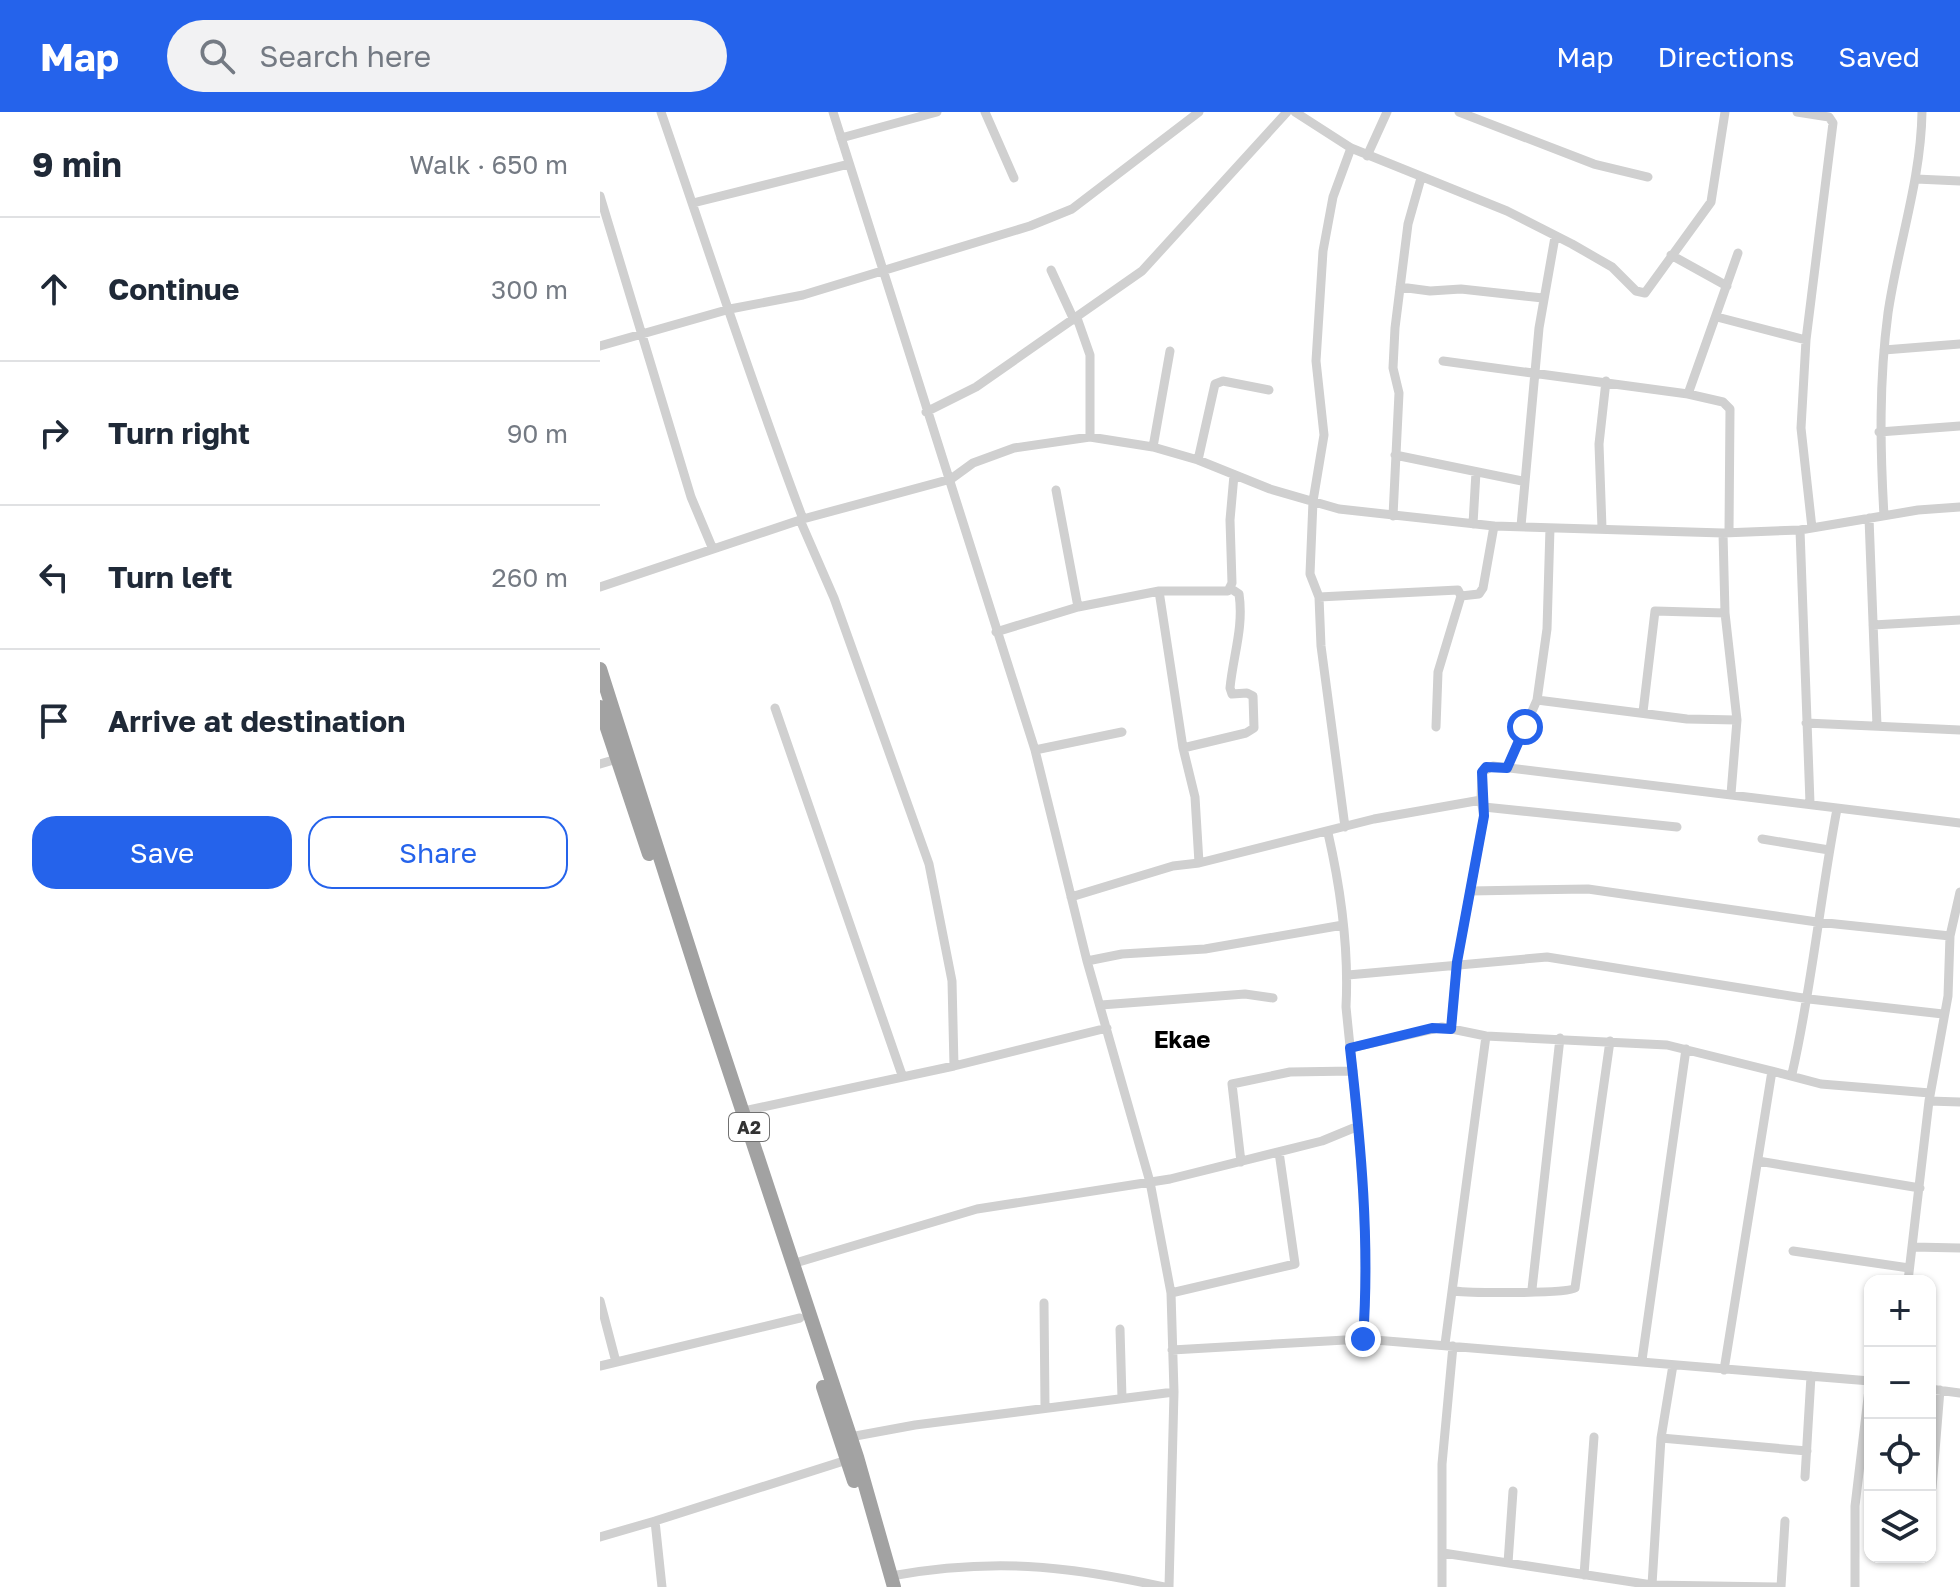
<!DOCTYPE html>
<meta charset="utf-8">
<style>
body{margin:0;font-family:"Golos Text",sans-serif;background:#f2f2f3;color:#1f2937}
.controls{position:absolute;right:24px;bottom:24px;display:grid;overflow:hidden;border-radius:16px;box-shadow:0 2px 6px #0004}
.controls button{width:72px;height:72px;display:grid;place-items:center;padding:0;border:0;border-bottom:2px solid #e0e1e3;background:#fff;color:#1f2937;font:40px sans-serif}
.stop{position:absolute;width:24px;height:24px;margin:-18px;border:6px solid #2563eb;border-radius:50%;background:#fff}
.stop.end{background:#2563eb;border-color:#fff;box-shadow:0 2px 8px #0008}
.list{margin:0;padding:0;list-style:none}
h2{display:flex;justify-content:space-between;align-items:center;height:104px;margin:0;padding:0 32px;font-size:34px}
h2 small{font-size:26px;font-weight:400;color:#747a83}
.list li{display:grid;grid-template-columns:52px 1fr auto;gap:24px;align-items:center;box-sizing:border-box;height:144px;padding:0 32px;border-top:2px solid #e0e1e3}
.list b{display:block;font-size:30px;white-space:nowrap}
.list em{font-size:26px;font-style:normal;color:#747a83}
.actions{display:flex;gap:16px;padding:24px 32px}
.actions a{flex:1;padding:18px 0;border:2px solid #2563eb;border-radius:24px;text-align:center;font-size:28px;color:#2563eb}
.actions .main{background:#2563eb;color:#fff}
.icon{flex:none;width:44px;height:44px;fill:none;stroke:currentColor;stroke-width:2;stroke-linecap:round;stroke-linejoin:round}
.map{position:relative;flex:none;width:1360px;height:1475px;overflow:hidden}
header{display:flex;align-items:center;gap:48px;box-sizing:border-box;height:112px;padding:0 40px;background:#2563eb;color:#fff}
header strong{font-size:38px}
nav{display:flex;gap:44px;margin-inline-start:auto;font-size:28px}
.search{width:560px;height:72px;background:#f2f2f3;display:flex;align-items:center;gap:20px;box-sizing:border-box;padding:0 28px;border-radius:44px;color:#747a83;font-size:30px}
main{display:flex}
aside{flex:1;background:#fff}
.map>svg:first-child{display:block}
</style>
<header>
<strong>Map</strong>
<div class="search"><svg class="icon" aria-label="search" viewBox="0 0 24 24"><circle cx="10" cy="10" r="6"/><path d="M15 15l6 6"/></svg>Search here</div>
<nav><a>Map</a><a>Directions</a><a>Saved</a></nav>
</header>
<main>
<aside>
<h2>9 min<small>Walk · 650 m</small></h2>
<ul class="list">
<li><svg class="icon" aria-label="ahead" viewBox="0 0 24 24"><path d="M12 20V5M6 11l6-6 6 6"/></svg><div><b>Continue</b></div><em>300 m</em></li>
<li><svg class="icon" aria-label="right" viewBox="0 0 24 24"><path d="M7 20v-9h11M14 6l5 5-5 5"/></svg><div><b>Turn right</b></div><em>90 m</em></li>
<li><svg class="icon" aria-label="left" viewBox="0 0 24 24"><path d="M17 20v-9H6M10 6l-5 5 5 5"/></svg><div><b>Turn left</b></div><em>260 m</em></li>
<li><svg class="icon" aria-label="arrive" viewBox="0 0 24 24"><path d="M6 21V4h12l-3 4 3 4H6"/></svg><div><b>Arrive at destination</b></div></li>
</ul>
<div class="actions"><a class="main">Save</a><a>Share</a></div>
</aside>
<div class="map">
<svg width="1360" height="1475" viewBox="0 0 1360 1475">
<rect width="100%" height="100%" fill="#fff"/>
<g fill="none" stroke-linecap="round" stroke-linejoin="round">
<path stroke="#d0d0d0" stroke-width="9" d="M 61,0 C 108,136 152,273 203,407
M 233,0 L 435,638 L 487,849 L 550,1070 L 571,1181 L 574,1280 L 569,1475
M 385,0 L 414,66
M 695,0 L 751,36 L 907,99 L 972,132 L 1012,155 L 1036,179 L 1045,181 L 1111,90 L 1125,0
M 859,0 L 994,52 L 1048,65
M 1197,0 L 1229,5 L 1233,11 L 1206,228 L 1201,316 L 1212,416
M 241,26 L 337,0
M 767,44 L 787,0
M 1316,67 L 1360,69
M 0,84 L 91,385 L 112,435
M 93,91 L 249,52
M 1071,143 L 1127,174
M 451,158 L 474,208
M 800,175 L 830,179 L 861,177 L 943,186
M 1117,205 L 1206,228
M 477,206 L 490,243 L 490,325
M 0,234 L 130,197 L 203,183 L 430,114 L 472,97 L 599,0
M 1284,238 L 1360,232
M 843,249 L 1088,282 L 1138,141
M 1088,282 L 1123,290 L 1130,297 L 1129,420
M 326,300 L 376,275 L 542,159 L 687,0
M 1279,320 L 1360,314
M 553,335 L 570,239
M 795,343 L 922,369
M 598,348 L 615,272 L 623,269 L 669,278
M 456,378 L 478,495
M 793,404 L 799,281 L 793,256 L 795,216 L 808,112 L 821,66
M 1284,404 C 1280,335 1279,269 1288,201 C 1298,133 1321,68 1322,0
M 1269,406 L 1277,614
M 200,408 L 234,486 L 329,752 L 352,869 L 354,954
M 873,412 L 876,360
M 921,414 L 939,216 L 955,125
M 1002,416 L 999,332 L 1006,269
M 1200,418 L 1210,691
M 1123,421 L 1125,501 L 1137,608 L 1131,682
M 0,475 L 203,407 L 351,367 L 373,351 L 414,336 L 490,325 L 553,335 L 598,348 L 670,377 L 739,397 L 894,414 L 1123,421 L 1200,418 L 1318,398 L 1360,395
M 559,479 L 583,636 L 595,685 L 599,751
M 861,484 L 879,482 L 883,476 L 894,414
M 719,485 L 858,478 L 861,484 L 838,560 L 836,615
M 1273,513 L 1360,508
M 396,520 L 478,495 L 559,479 L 628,479 L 632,471 L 630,408 L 634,363
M 937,588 L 947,517 L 950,416
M 175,596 L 302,963
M 1043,600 L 1055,499 L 1125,501
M 1206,611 L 1360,618
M 583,636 L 646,621 L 654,616 L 653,584 L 647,581 L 632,582 L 630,576 C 633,544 644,515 639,482 L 630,476
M 435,638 L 522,620
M 0,652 L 17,647
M 907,656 L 937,588 L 1087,607 L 1137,608
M 884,695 L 1077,715
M 745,715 L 721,534 L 719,485 L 710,462 L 713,389 L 724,323 L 716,249 L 723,139 L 733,85 L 751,36
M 728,721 C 741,778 749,836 746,895 C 757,1005 771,1116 763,1227
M 1162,727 L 1229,738
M 870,779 L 988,777 L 1217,810 L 1350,824
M 471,785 L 573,754 L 599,751 L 774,707 L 881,688 L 882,660 L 893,654 L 1360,711
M 487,849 L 522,842 L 605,837 L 743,813
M 748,863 L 947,845 L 1209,887 L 1343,902
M 501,893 L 645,882 L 673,886
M 851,917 L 857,850 L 884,704 L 881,688
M 750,936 L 842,915 L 886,924 L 1067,933 L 1172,959 L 1124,1258
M 1172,959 L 1221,972 L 1330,981
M 1192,962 C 1212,875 1220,786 1237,697
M 1329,989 L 1360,990
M 144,999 L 354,954 L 507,916
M 1158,1049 L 1320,1076
M 641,1050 L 632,972 L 690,960 L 753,959
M 1313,1135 L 1360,1136
M 1193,1139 L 1309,1156
M 192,1152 L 377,1097 L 570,1067 L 722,1029 L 756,1015
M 1308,1169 L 1329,989 L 1348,884 L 1350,824 L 1360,780
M 932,1177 L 960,926
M 854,1179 C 871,1181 967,1182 975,1176 L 1010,929
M 571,1181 L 695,1152 L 679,1040
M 0,1189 L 16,1250
M 444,1191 L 445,1295
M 520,1217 L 522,1286
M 845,1232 L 886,924
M 572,1238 L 763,1227 L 1270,1269
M 1042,1248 L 1086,937
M 0,1254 L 200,1206
M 1330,1277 L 1360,1281
M 250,1325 L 315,1313 L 574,1280
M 1061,1326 L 1207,1339
M 1205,1365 L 1211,1264
M 1332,1376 L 1340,1278
M 0,1425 L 55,1409
M 843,1441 L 1052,1473 L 1176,1475
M 908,1451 L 913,1379
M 984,1463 L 994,1325
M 291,1464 C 391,1446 465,1453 564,1475
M 1052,1473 L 1061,1326 L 1073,1253
M 62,1475 L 55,1409 L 250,1347
M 842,1475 L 842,1352 L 853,1234
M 1181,1475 L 1185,1409
M 1255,1475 L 1255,1394 L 1270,1269"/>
<path stroke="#a2a2a2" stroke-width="14" d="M 0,557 L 104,883 L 257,1345 L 294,1475
M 0,595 L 49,742
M 223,1275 L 254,1369"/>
</g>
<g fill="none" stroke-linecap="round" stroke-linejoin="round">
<path stroke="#2563eb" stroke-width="10" d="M 763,1227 C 770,1130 761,1033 750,936 L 832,916 L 851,917 L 857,850 L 884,704 L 882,660 L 886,655 L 907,656 L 925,615"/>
</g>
<g text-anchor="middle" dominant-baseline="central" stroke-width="8" stroke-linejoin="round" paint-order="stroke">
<rect fill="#fff" stroke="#707070" stroke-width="2" x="129" y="1001" width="40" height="28" rx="6"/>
<g font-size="18" font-weight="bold" fill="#333">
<text x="149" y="1015">A2</text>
</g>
<g font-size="24" font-weight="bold" fill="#000" stroke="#fff">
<text x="582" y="926">Ekae</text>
</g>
</g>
</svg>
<div class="controls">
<button>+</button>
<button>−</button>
<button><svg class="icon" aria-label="locate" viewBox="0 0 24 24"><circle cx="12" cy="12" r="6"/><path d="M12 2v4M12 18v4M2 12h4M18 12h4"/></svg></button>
<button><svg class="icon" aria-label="layers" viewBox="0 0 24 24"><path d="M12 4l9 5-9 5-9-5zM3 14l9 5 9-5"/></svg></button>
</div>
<div class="stop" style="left:925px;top:615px"></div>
<div class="stop end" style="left:763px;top:1227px"></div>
</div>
</main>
